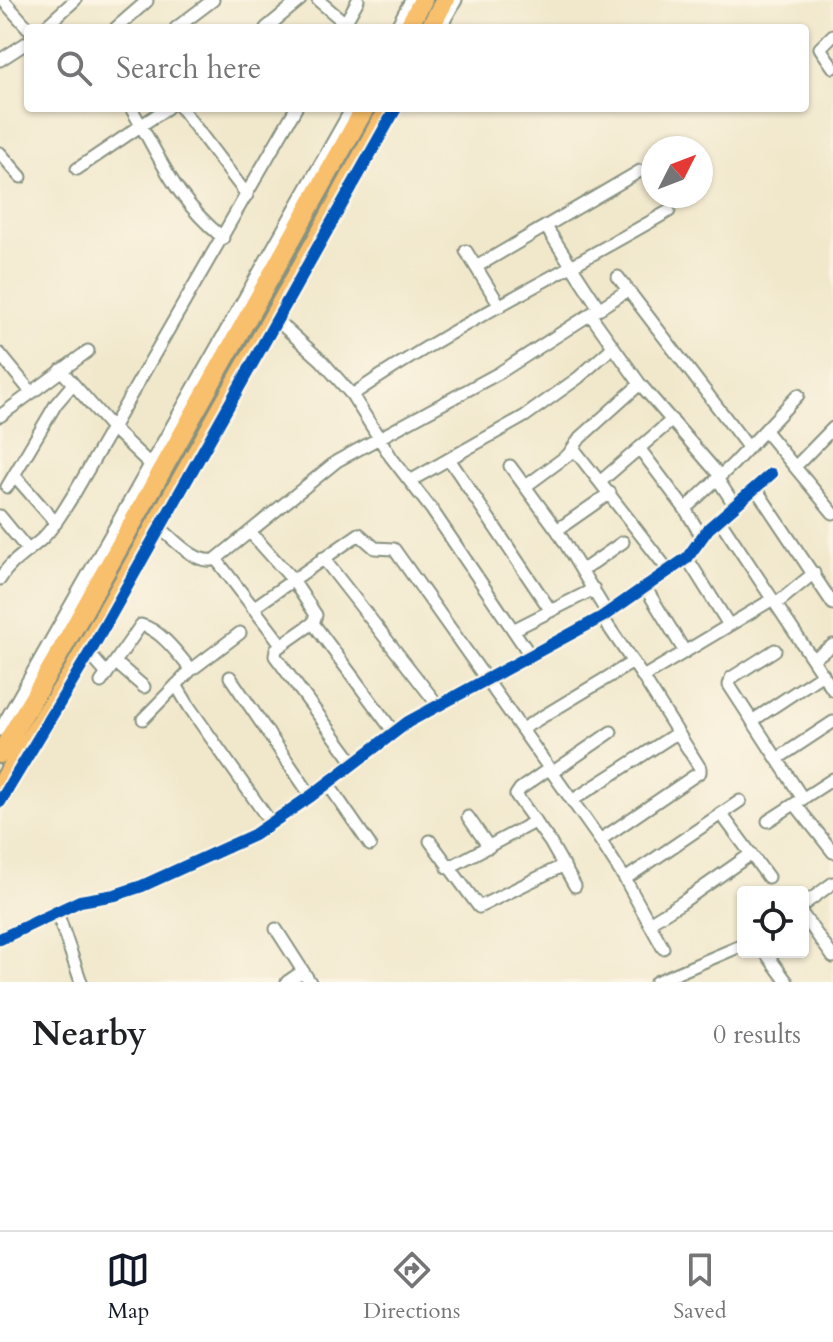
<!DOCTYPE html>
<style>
body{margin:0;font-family:Cardo,serif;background:#f6f6f6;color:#202124}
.controls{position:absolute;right:24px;bottom:24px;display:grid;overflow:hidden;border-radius:8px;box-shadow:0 2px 6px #0004}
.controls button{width:72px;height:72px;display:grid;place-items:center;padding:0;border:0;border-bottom:2px solid #e0e0e0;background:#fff;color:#202124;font:40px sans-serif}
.compass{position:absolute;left:641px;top:136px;width:72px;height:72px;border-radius:50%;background:#fff;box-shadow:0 2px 6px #0004;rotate:48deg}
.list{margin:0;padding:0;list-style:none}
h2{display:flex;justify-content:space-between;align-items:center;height:104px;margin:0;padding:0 32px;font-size:34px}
h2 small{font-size:26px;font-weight:400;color:#757577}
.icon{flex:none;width:44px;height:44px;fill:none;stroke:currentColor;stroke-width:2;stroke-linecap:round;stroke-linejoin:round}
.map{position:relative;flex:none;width:833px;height:982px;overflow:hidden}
.search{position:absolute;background:#fff;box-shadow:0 2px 6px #0004;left:24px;right:24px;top:24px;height:88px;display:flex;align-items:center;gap:20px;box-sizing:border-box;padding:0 28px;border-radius:8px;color:#757577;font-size:30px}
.sheet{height:248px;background:#fff}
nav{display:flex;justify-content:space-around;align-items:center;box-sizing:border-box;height:112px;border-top:2px solid #e0e0e0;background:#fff;font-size:22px;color:#757577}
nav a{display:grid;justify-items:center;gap:4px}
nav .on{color:#111827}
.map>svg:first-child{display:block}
</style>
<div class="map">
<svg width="833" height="982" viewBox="0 0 833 982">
<rect width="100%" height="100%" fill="#fcf5e5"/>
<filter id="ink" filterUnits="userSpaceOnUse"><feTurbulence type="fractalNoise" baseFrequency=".0125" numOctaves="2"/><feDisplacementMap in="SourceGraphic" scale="16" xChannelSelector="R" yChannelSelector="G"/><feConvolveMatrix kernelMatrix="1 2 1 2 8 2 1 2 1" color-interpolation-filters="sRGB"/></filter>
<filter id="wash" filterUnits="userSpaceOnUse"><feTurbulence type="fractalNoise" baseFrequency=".006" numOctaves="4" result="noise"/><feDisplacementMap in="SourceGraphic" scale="32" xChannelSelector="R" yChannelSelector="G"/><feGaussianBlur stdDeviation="1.8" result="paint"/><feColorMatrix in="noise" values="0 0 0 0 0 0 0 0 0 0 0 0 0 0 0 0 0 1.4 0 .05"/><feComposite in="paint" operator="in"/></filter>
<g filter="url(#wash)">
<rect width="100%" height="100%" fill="#f1e8cc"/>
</g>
<g filter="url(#ink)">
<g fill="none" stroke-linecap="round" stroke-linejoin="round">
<defs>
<path id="minor" d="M 3,0 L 28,28
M 318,0 L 345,23
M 343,27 L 358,0
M 44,28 L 75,0
M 116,28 L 147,1
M 176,28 L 213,0
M 266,28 L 300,0
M 396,28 L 411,0
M 440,28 L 456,0
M 833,35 L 820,48 L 833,67
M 0,60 L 28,42
M 131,108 C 162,160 174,198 223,238
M 181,108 L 247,195
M 0,153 L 21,177
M 77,169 L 167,108
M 546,227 L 599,308
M 466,251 L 500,306
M 476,267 L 640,171
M 618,277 L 748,447
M 590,314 L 640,384 L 720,476
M 272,316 L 322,361 L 352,395 L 391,457 L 432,510 L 530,655
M 0,354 L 31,392
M 61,370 L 112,428 L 154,468
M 352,395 C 453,326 563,273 669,211
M 0,416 L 88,351
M 765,431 L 833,513
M 639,448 L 685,509 L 702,537
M 574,449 L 668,570
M 449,459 L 551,611
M 510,466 L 557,530 L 607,613
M 795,467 L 833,428
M 14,475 L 56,523
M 717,478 L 735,506
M 410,481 L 525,416 L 578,378 L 613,347
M 601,481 L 672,420
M 526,486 L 568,455 L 580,438 L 640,384
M 7,487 L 56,404 L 73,384
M 756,489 L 833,604
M 685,509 L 733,464 L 798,395
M 0,516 L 28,550
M 719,519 L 833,690
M 155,523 C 170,535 196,567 216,559 L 337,461 L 499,373 L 628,290
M 557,530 L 610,493
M 251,533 L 292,579 L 316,615 L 313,623 L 276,649 L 275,656 L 354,763
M 323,558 L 437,704
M 687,558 L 729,625
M 216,559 L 281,644
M 583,570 L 623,542
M 0,579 C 10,561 28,552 43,538 C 56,525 64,509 74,494 L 296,108
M 645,587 L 685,652
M 776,604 L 814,573
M 253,608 L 359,534 L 375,548 L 394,549 L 600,840 L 625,879 L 663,948
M 313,623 L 393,731
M 513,630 L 594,589
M 85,649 L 107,674
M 775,650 L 731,678 L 729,685 L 803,799
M 813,659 L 833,645
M 115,662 L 144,687
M 230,677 L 311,796
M 643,677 L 773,599
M 101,682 L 141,625 C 161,630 178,654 191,670
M 176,685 L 190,708 L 271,823
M 143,719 L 191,670 L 240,633
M 752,721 L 823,674
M 522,729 L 633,662
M 0,730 L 352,108
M 777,759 L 833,722
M 550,768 L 520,789 L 516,795 L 550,842 L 575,886
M 553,772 L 611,732
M 328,784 L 370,845
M 573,800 L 677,733
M 0,802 L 12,782
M 795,804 L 833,852
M 722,815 L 768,877
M 468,817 L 489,847
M 768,821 L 833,779
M 600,840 L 700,772 L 700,768 L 643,677 L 602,617
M 430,841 L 479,907 L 564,865
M 448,868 L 536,821
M 625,879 L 740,801
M 803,905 L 833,883
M 57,912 L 81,982
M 803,915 L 833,957
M 649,923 L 681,903 L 751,854
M 276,929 L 310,982
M 0,939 L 80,901 L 115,895 L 142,886 L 254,835 L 311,796 L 408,722 L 602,617 L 645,587 L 687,558 L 708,529 L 771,474
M 765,952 L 787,982
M 287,982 L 303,971
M 656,982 L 743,945"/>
<path id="trunk" d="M 408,28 L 423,0
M 430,28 L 445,0
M 0,754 L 56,660 L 365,108
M 0,786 L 73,671 L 318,237 L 388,108"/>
</defs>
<use href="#minor" stroke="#889280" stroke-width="15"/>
<use href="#trunk" stroke="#889280" stroke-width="22"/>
<use href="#minor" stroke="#fff" stroke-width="11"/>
<use href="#trunk" stroke="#f8bf6c" stroke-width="18"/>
<defs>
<path id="cycleway" d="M 0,802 L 89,654 L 396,108
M 0,939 L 80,901 L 115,895 L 142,886 L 254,835 L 311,796 L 408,722 L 602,617 L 645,587 L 687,558 L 708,529 L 771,474"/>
</defs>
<use href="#cycleway" stroke="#fcf5e5" stroke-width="17"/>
<use href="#cycleway" stroke="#0057b8" stroke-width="12"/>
</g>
</g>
</svg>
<div class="controls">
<button><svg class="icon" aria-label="locate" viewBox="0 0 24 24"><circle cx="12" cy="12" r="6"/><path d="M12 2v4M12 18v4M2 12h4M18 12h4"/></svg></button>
</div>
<svg class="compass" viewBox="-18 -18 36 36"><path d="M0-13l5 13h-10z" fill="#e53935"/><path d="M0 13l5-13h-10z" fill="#757577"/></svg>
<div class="search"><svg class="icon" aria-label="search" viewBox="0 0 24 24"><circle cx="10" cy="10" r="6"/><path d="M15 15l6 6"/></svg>Search here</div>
</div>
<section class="sheet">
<h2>Nearby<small>0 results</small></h2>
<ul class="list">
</ul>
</section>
<nav>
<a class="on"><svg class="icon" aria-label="map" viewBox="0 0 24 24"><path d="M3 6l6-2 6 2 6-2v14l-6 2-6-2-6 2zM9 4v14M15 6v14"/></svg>Map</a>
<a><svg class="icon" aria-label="directions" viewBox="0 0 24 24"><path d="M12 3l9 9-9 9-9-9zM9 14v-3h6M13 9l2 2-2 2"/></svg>Directions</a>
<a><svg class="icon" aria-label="saved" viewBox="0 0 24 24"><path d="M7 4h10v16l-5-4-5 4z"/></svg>Saved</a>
</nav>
